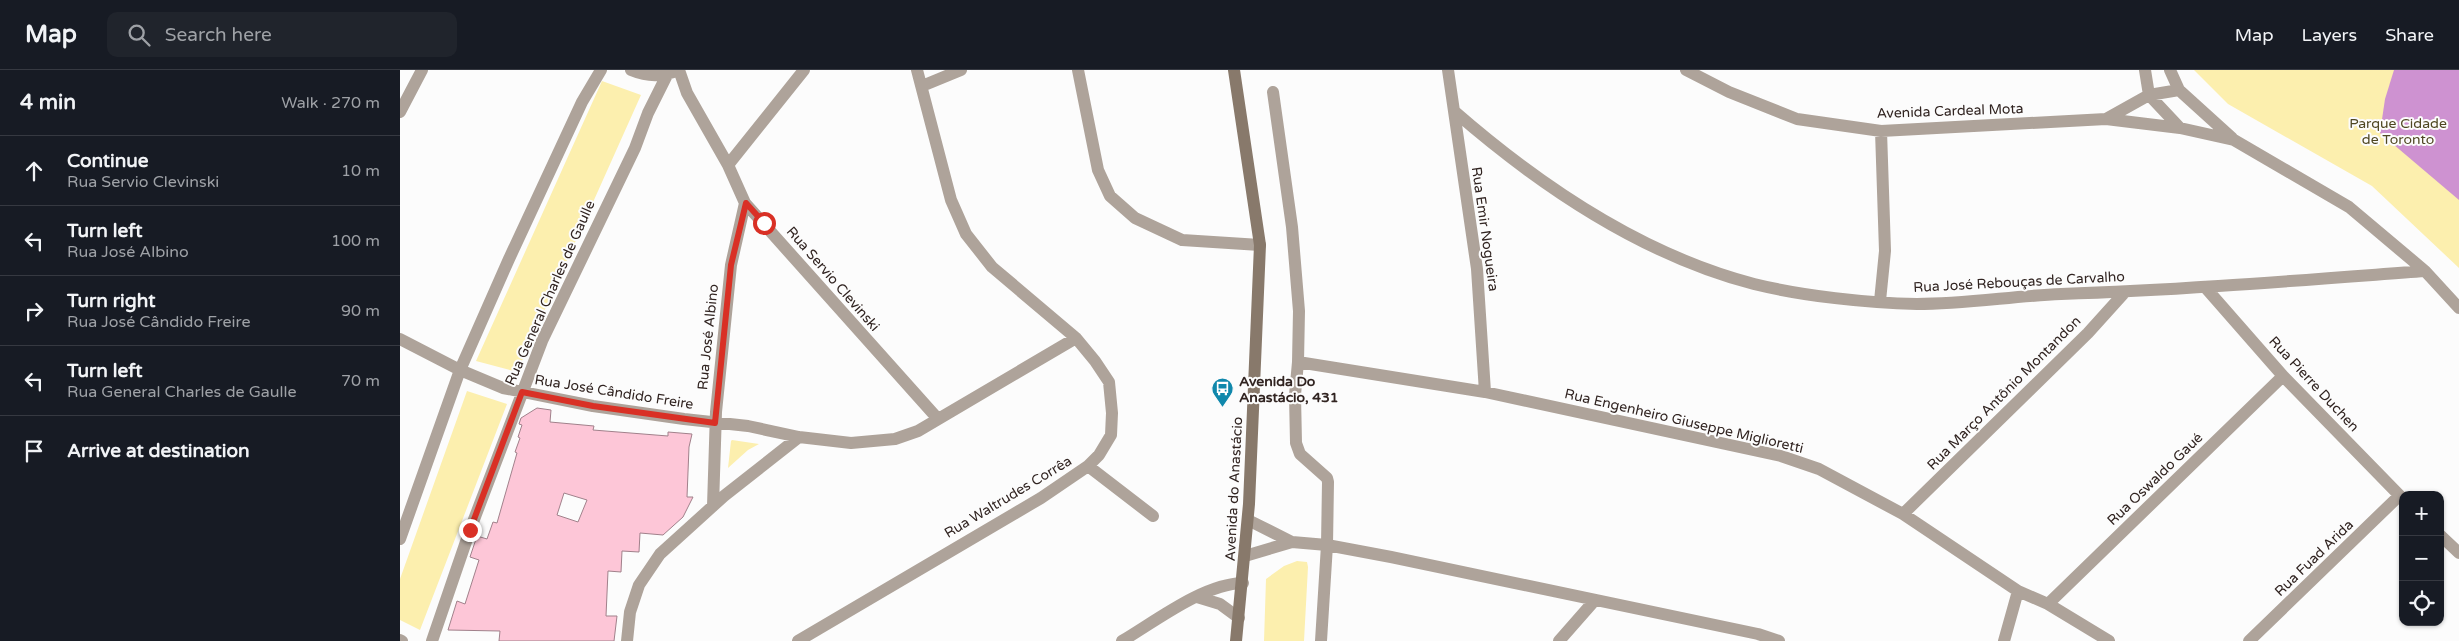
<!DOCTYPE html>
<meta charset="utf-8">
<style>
body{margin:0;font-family:"Varela Round",sans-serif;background:#20242c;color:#f1f3f6}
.controls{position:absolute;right:15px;bottom:15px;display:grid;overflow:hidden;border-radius:10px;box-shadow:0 1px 4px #0004}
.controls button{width:45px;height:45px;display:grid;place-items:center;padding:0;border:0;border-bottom:1px solid #363941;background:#171b24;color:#f1f3f6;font:25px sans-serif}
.stop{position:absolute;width:15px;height:15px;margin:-11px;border:4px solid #d93025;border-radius:50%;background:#fff}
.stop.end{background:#d93025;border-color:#fff;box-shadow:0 1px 5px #0008}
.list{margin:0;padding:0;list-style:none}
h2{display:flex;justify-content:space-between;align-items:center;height:65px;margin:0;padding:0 20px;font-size:21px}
h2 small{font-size:16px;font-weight:400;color:#9ea1a6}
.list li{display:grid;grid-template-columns:32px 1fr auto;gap:15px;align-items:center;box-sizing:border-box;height:70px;padding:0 20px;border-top:1px solid #363941}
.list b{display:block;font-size:19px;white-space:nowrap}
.list p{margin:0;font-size:16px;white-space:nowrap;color:#9ea1a6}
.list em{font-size:16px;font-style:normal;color:#9ea1a6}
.icon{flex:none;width:28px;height:28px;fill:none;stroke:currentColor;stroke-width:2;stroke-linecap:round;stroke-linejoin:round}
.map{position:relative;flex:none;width:2059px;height:571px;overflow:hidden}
header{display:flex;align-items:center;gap:30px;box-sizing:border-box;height:70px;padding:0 25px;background:#171b24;border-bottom:1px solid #363941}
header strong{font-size:24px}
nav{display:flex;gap:28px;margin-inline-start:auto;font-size:18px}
.search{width:350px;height:45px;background:#20242c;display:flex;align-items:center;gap:12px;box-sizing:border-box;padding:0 18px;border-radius:10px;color:#9ea1a6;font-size:19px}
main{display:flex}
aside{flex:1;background:#171b24}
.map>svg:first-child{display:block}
</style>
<header>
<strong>Map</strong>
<div class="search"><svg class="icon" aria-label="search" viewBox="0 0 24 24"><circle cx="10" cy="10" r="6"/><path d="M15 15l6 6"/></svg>Search here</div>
<nav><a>Map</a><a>Layers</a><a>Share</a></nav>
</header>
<main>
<aside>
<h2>4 min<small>Walk · 270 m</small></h2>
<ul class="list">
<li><svg class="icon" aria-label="ahead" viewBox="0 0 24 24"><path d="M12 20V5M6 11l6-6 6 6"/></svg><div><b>Continue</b><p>Rua Servio Clevinski</p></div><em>10 m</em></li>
<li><svg class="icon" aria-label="left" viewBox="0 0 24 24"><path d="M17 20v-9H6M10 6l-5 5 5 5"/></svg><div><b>Turn left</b><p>Rua José Albino</p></div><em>100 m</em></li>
<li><svg class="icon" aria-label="right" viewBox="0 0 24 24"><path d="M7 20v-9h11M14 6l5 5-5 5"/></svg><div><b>Turn right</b><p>Rua José Cândido Freire</p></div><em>90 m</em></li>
<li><svg class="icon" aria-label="left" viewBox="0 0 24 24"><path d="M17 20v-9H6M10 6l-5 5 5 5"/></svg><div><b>Turn left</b><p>Rua General Charles de Gaulle</p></div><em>70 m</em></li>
<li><svg class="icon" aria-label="arrive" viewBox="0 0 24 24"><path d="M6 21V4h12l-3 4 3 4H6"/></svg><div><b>Arrive at destination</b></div></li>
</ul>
</aside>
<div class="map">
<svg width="2059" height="571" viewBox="0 0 2059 571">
<rect width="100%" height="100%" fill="#fcfcfc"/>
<path fill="#fcefae" d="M 1794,0 L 2059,0 L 2059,198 L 1972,116 L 1828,34 Z
M 202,11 L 241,25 L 117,302 L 76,291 Z
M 67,321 L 107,334 L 20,560 L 0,550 L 0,509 Z
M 331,371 L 332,370 L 359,374 L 348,380 L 328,398 Z
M 897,491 L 907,492 L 908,497 L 904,571 L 864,571 L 866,509 L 884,496 Z"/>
<path fill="#ce92d1" d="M 1994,0 L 2059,0 L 2059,130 L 1980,63 L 1985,29 Z"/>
<path fill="#fdc6d7" stroke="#a1818b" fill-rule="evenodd" d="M 137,338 L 151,340 L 150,352 L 194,356 L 193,360 L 268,366 L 268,362 L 292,364 L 289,377 L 287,427 L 293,427 L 283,447 L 263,465 L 240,463 L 239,482 L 222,481 L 221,502 L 208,501 L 206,546 L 217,546 L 214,571 L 99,571 L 100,561 L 48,560 L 57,531 L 65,534 L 79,490 L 70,487 L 77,466 L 87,469 L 93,452 L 97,453 L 117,383 L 115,382 L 120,368 L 118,367 L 122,355 L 119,354 L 121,348 ZM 164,423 L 187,430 L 178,452 L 157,445 Z"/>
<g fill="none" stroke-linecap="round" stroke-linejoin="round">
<path stroke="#aea39a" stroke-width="12" d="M 231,0 C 248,7 262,7 279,0 L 287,23 L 328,95 L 345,133 L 538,349
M 678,0 L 698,100 L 710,126 L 735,148 L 782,170 L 860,175
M 1048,0 L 1077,199 L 1085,322
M 1286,0 L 1329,22 L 1397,49 L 1481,61 L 1706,49 L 1780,58 L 1834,70 L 1949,137 L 2025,201 L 2059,238
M 1745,0 L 1749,25 L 1780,58
M 1770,0 L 1779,20 L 1832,68
M 522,16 L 561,0
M 873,22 L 892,157 L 899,241 L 898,292 L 895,325 L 896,373 L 900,384 L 927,408 L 928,412 L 927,475 L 921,571
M 1054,41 C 1140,116 1242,185 1354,214 C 1403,226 1467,233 1517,234 C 1565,234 1613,226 1661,224 C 1782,220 1904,210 2025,201
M 0,42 L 22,0
M 1706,49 L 1749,25 L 1779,20
M 328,95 L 404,0
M 1805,217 L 1883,306 L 2003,429
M 1480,231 L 1485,181 L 1481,61
M 0,269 L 60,300 L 103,318 L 193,336 L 284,349 L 348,356 L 399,367 L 451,373 L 495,369 L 518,361 L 676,268
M 898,292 L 1085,322 L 1381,386 L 1419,399 L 1503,444 L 1618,521 L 1648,534 L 1709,571
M 688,396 L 753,446
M 313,436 L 316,342 L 331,195 L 345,133
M 1503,444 L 1688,263 L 1725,222
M 848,450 L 892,472 L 927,475 L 991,487 L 1358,564 L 1379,571
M 2040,465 L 2059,483
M 0,469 L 60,300 L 109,189 L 182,32 L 201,0
M 845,486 L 892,472
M 797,527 L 820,534 L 839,548
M 1648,534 L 1883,306
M 0,570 L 2,571
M 32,571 L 70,460 L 142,271 L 235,78 L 248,43 L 267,5
M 227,571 L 230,542 L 239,515 L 260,484 L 324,426 L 399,367
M 398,571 L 641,428 L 688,396 L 699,385 L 711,365 L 712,343 L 709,312 L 695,291 L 676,268 L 592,197 L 566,164 L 551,130 L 517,0
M 722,571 C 756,551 803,514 843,513
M 1159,571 L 1195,530
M 1604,571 L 1618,521
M 1849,571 L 1999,426"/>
<path stroke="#88796b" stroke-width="12" d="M 834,0 L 860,175 L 849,434 L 836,571"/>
</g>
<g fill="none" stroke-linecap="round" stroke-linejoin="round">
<path stroke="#d93025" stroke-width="6" d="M 70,460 L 122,322 L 193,336 L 315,353 L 331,195 L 346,133 L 364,153"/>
</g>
<defs>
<symbol id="bus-pin" viewBox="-11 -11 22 30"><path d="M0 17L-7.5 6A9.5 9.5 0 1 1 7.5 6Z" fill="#1088ac" stroke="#fcfcfc"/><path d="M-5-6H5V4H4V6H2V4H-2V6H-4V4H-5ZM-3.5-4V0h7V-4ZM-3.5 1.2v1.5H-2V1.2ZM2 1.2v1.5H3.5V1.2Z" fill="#fff"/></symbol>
</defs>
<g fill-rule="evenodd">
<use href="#bus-pin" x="810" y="306" width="25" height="34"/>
</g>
<g text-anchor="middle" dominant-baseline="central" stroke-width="4" stroke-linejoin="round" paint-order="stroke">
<g font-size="14" fill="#312421" stroke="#fcfcfc">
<text transform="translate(1550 41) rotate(-2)">Avenida Cardeal Mota</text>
<text transform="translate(1085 159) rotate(82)">Rua Emir Nogueira</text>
<text transform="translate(433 209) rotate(49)">Rua Servio Clevinski</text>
<text transform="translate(1619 212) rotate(-3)">Rua José Rebouças de Carvalho</text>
<text transform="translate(150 223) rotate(-66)">Rua General Charles de Gaulle</text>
<text transform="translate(308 267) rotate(-84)">Rua José Albino</text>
<text transform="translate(1914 314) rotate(47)">Rua Pierre Duchen</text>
<text transform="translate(214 322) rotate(9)">Rua José Cândido Freire</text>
<text transform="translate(1604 323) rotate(-45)">Rua Março Antônio Montandon</text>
<text transform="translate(1284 351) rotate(13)">Rua Engenheiro Giuseppe Miglioretti</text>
<text transform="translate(1755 409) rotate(-44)">Rua Oswaldo Gaué</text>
<text transform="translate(834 419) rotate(-87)">Avenida do Anastácio</text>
<text transform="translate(608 427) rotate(-31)">Rua Waltrudes Corrêa</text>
<text transform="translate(1914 488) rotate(-44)">Rua Fuad Arida</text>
</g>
<g font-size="14" fill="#4f4722" stroke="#fcfcfc">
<text x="1998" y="53">Parque Cidade<tspan x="1998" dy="16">de Toronto</tspan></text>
</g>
<g font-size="14" font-weight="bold" fill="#312421" stroke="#fcfcfc" text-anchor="start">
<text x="839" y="311">Avenida Do<tspan x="839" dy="16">Anastácio, 431</tspan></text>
</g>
</g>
</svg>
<div class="controls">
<button>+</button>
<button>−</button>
<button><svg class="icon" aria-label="locate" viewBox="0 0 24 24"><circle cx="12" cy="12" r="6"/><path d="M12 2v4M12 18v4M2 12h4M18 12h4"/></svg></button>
</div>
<div class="stop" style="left:364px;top:153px"></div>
<div class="stop end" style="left:70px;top:460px"></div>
</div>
</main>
